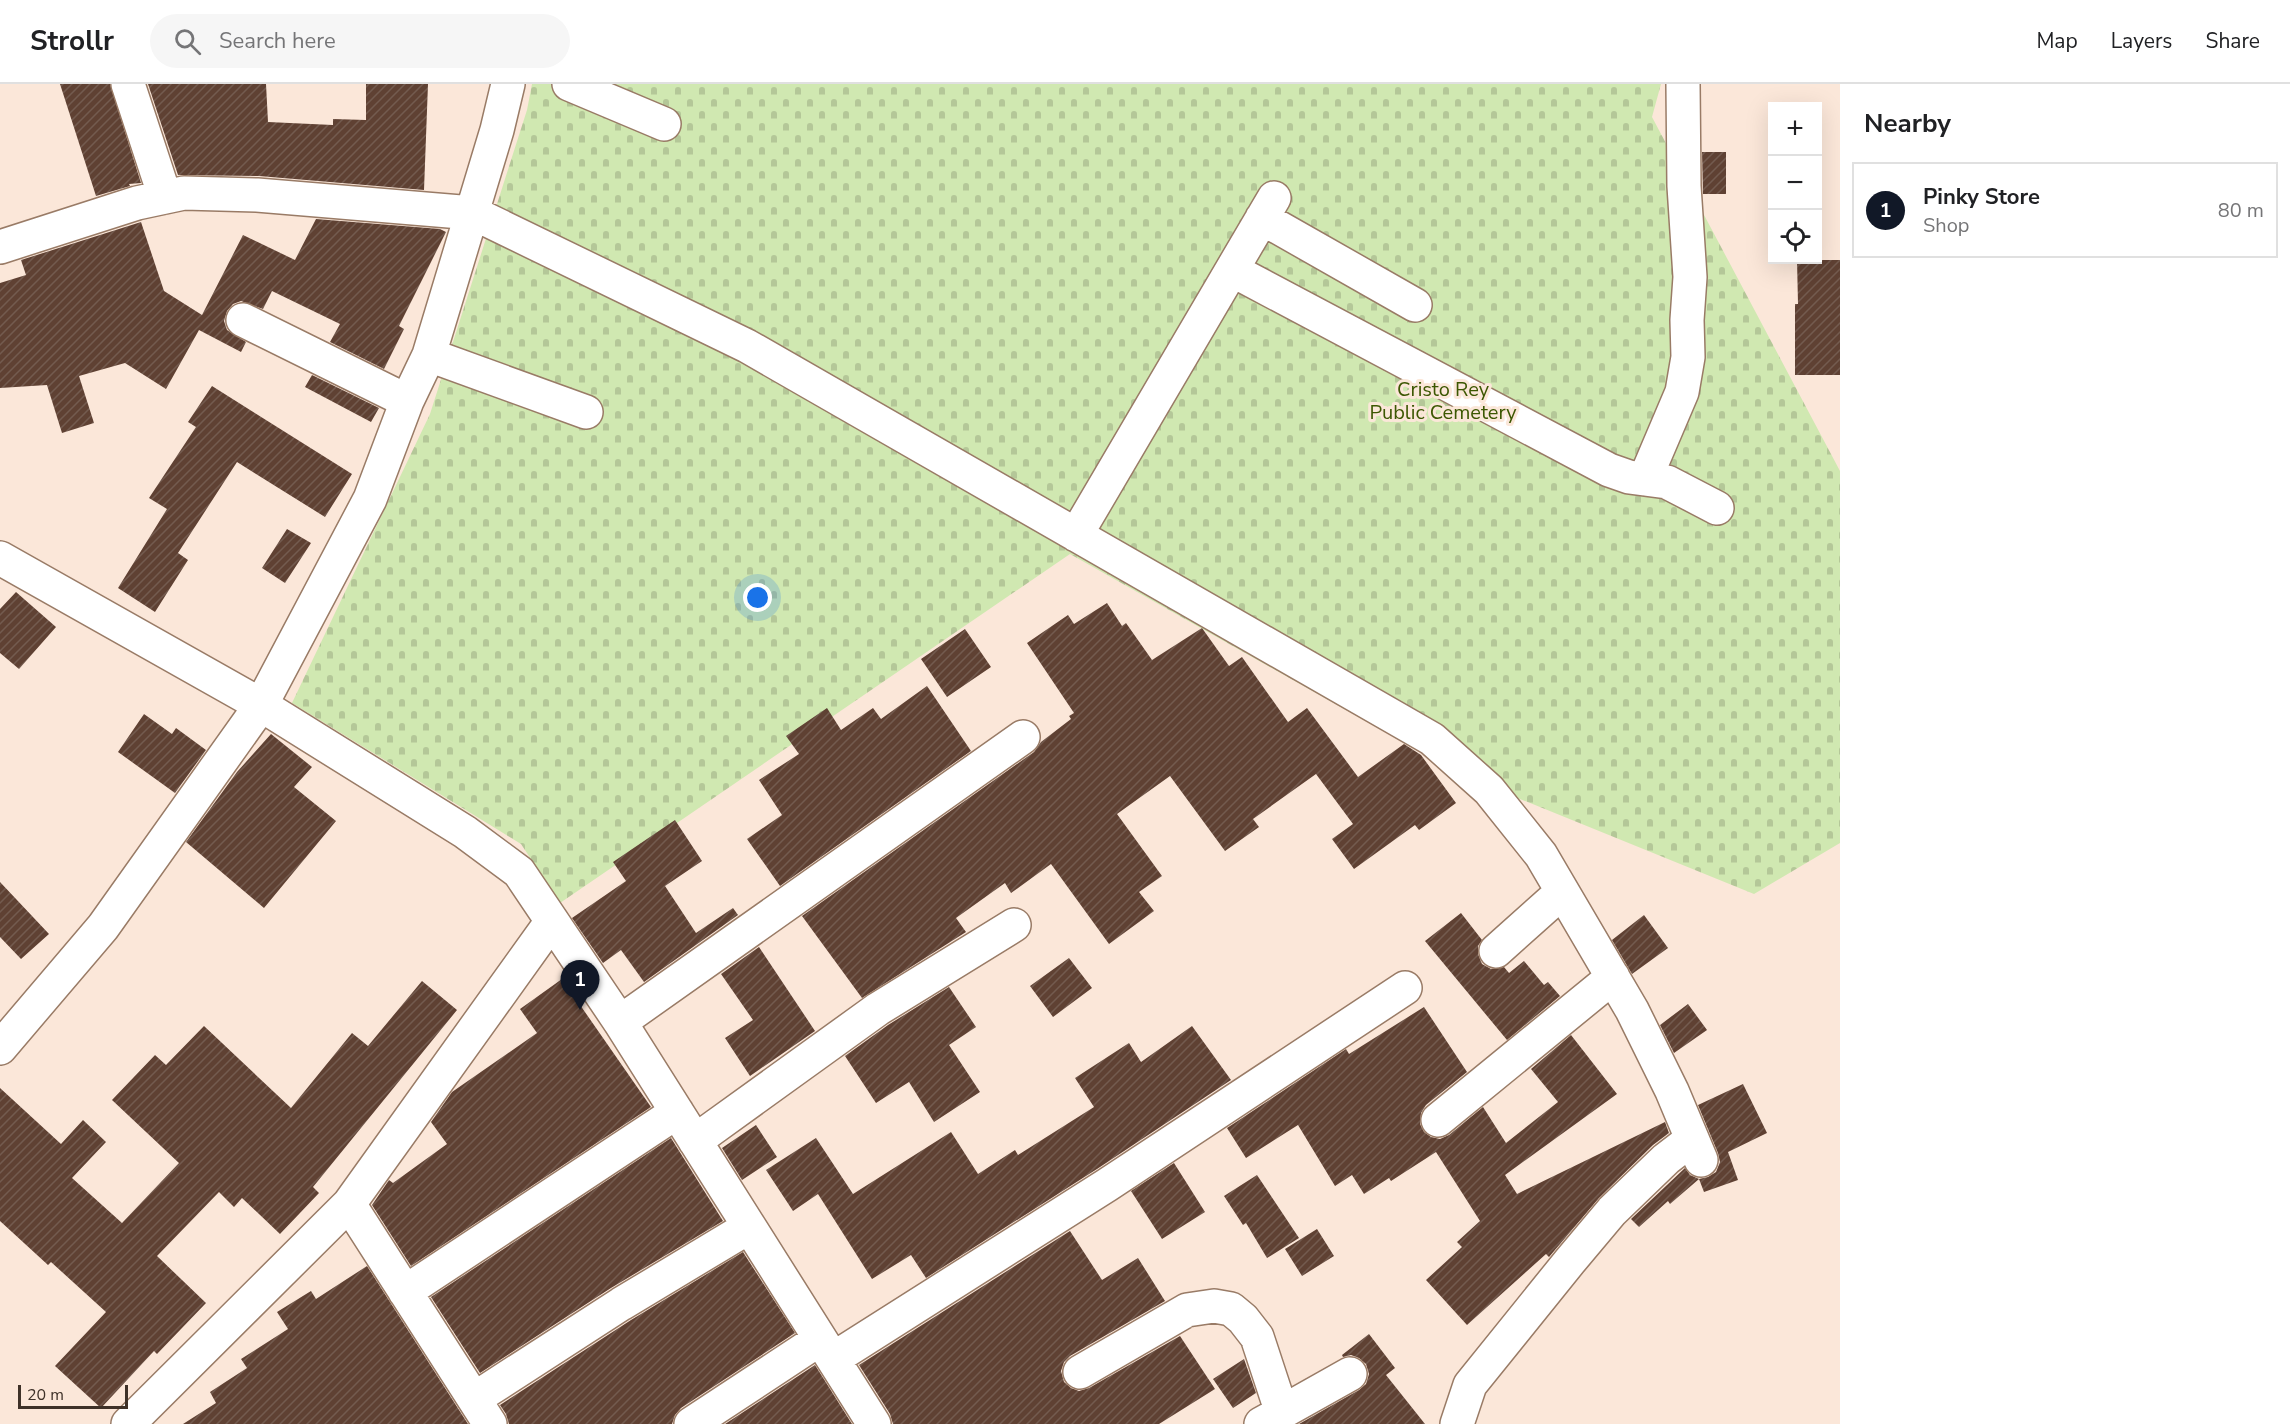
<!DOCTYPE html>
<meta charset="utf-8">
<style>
body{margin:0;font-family:"Nunito Sans",sans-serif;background:#f6f6f6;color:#202124}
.controls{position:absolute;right:18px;top:18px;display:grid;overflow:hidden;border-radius:0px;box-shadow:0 6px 24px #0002}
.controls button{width:54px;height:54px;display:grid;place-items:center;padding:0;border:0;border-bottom:2px solid #e0e0e0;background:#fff;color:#202124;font:30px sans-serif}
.scale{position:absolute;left:18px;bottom:15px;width:110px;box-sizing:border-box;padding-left:6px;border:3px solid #3e3128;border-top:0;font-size:16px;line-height:21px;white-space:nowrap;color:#3e3128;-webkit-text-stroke:4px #fbe7d9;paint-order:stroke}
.you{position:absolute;left:758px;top:514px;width:21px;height:21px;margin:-15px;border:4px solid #fff;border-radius:50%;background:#1a73e8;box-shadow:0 0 0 9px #1a73e833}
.badge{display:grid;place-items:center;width:39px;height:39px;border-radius:50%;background:#111827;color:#fff;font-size:20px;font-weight:700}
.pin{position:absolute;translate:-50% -50px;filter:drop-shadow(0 2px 3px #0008)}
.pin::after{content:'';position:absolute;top:32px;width:21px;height:18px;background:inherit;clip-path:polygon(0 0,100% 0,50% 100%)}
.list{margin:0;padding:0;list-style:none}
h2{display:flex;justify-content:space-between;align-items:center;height:78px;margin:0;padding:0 24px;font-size:26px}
h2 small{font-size:20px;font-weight:400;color:#757577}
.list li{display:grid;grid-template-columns:39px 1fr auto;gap:18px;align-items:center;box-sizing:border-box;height:96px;margin:0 12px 12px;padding:0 12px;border:2px solid #e0e0e0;border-radius:0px}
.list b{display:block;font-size:22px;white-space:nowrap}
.list p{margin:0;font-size:20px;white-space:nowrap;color:#757577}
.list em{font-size:20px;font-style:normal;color:#757577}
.icon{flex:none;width:33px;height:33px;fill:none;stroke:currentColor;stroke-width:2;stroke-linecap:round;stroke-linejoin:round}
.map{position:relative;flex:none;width:1840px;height:1340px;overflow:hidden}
header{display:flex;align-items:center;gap:36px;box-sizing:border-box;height:84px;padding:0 30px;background:#fff;border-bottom:2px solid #e0e0e0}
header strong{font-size:28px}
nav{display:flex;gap:33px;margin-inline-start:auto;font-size:21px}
.search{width:420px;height:54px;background:#f6f6f6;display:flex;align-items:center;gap:15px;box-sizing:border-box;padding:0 21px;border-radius:33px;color:#757577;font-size:22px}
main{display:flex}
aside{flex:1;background:#fff}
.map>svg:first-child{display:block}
</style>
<header>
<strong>Strollr</strong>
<div class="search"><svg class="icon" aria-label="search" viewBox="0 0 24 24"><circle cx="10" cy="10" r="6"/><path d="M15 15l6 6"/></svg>Search here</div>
<nav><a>Map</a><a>Layers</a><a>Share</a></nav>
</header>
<main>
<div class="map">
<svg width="1840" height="1340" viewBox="0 0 1840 1340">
<defs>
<pattern id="cemetery-stones" width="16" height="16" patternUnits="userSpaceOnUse" patternTransform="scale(1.5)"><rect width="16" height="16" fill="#d0e8b1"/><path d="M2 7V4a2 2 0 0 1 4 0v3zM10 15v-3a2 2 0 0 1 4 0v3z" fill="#b4c798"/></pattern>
<pattern id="building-hatch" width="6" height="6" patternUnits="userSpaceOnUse" patternTransform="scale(1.5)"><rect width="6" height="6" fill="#5f4133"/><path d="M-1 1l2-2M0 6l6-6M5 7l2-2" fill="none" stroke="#735b4f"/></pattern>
</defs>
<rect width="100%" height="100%" fill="#fbe7d9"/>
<path fill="url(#cemetery-stones)" d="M 532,0 L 1661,0 L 1652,33 L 1840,387 L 1840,759 L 1754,810 L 1461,691 L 1070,470 L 560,819 L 521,760 L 292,619 L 430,330 L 527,26 Z"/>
<path fill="url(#building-hatch)" d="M 60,0 L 110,0 L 141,99 L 129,100 L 130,102 L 96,112 Z
M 148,0 L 266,0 L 268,38 L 333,41 L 333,35 L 366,36 L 366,0 L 428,0 L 424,106 L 259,92 L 178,91 Z
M 1702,68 L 1726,68 L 1726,110 L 1703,110 Z
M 316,135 L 440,145 L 446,148 L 399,242 L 404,245 L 384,285 L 330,258 L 340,240 L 272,207 L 263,225 L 241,217 L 233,220 L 227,227 L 224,237 L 227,246 L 246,258 L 241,268 L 199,246 L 166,305 L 125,279 L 79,292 L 94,339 L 62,349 L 47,301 L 0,304 L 0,199 L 26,191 L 21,176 L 141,138 L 164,207 L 202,231 L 243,151 L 295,176 Z
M 1797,176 L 1840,176 L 1840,291 L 1795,291 L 1795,220 L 1798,220 Z
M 312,291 L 379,324 L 371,338 L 305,303 Z
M 212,302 L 352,390 L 325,433 L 237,378 L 178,469 L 188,476 L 155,528 L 118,504 L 167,425 L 149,414 L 196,343 L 188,338 Z
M 287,445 L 311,459 L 285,499 L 262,484 Z
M 16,508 L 56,543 L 19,585 L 0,569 L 0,525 Z
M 1107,519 L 1122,542 L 1126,539 L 1152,576 L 1202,544 L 1229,582 L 1242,573 L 1288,638 L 1307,624 L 1358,693 L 1404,660 L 1421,671 L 1456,719 L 1419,746 L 1415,741 L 1354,785 L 1332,755 L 1353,740 L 1316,690 L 1253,735 L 1259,743 L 1225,767 L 1170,692 L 1117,730 L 1162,792 L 1139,808 L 1154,827 L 1109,860 L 1051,780 L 1011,809 L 1005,799 L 956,834 L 966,848 L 862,914 L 802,832 L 1034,668 L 1041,658 L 1071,635 L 1069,632 L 1074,629 L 1027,559 L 1068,531 L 1074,540 Z
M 965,545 L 991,583 L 947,613 L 921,575 Z
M 927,602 L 971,667 L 780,802 L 747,755 L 782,731 L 759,696 L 799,670 L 786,652 L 827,624 L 841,646 L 873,624 L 881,635 Z
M 144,630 L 172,650 L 176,644 L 206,666 L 175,709 L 118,668 Z
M 271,650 L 312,683 L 294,703 L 336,737 L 264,824 L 186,758 L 237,688 Z
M 675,736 L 702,777 L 665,802 L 696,849 L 733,824 L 738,831 L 644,898 L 621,866 L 603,879 L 572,834 L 626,797 L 613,778 Z
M 0,798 L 49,850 L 21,875 L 0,853 Z
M 1461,829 L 1482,856 L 1478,862 L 1478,870 L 1482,880 L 1491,885 L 1504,883 L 1509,889 L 1524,877 L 1544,901 L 1548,898 L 1560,912 L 1507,956 L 1425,857 Z
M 1644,831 L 1668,864 L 1632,890 L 1612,856 Z
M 759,863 L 815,947 L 750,992 L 725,954 L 753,936 L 721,890 Z
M 1069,874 L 1092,904 L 1053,933 L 1030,902 Z
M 562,895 L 651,1023 L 411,1182 L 372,1121 L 389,1096 L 393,1099 L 447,1060 L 431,1038 L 452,1008 L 537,949 L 520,925 Z
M 422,897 L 457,926 L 313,1103 L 319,1109 L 280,1150 L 242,1114 L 234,1123 L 219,1108 L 157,1172 L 206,1219 L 157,1270 L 154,1267 L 101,1324 L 55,1282 L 106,1228 L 51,1178 L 48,1181 L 0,1137 L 0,1004 L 61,1060 L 83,1036 L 106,1058 L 72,1094 L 122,1139 L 179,1079 L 112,1016 L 155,971 L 166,981 L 204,942 L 291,1024 L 352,949 L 368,962 Z
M 949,903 L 976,943 L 949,961 L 980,1008 L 934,1038 L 909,998 L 876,1019 L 845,972 L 888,941 Z
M 1688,920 L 1707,946 L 1674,969 L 1660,941 Z
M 1424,923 L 1467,988 L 1426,1021 L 1421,1029 L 1420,1040 L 1424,1048 L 1431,1053 L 1440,1055 L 1449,1051 L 1483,1023 L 1506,1059 L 1558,1018 L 1531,985 L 1571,951 L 1617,1010 L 1505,1091 L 1517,1110 L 1665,1038 L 1669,1049 L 1653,1061 L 1599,1114 L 1549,1173 L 1546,1170 L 1467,1241 L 1426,1196 L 1462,1163 L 1457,1158 L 1480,1137 L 1436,1068 L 1391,1097 L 1389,1094 L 1364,1110 L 1352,1091 L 1335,1102 L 1298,1041 L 1246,1074 L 1227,1044 L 1346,965 L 1349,970 Z
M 1192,942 L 1231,996 L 1097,1085 L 926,1194 L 911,1171 L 872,1195 L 818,1110 L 793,1127 L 766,1086 L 816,1054 L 853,1110 L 951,1048 L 978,1090 L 1015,1066 L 1018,1071 L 1094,1023 L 1075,994 L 1129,959 L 1141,978 Z
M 1743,1000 L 1767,1049 L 1728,1068 L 1738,1096 L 1704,1108 L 1699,1095 L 1708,1093 L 1716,1088 L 1720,1078 L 1718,1069 L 1698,1021 Z
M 756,1041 L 777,1073 L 742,1096 L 722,1064 Z
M 671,1054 L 723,1137 L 611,1204 L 480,1289 L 431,1213 Z
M 1174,1079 L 1205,1128 L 1162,1155 L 1131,1107 Z
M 1685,1084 L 1690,1091 L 1699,1095 L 1670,1120 L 1668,1117 L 1639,1143 L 1631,1135 Z
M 1257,1091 L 1299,1154 L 1267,1174 L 1246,1139 L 1243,1141 L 1224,1112 Z
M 1317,1145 L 1334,1172 L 1302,1192 L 1285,1165 Z
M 1070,1147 L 1102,1196 L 1138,1174 L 1165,1217 L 1070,1272 L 1064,1278 L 1061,1287 L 1064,1298 L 1071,1304 L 1079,1307 L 1089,1304 L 1180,1252 L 1215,1305 L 1159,1340 L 893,1340 L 890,1330 L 859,1281 Z
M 743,1168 L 795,1249 L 681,1324 L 675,1331 L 672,1340 L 509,1340 L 506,1330 L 500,1321 L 631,1236 Z
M 367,1182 L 468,1340 L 183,1340 L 216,1319 L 210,1308 L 247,1284 L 241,1275 L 288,1245 L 277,1228 L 311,1207 L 316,1215 Z
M 1369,1250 L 1395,1284 L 1386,1291 L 1425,1340 L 1299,1340 L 1359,1306 L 1366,1300 L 1369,1290 L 1366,1280 L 1359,1274 L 1351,1271 L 1343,1273 L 1342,1271 Z
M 1244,1275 L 1256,1309 L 1233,1324 L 1213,1295 Z
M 815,1281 L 852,1340 L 725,1340 Z"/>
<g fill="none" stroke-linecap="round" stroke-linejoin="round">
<defs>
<path id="minor" d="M 128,0 L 165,113
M 569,0 L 664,40
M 1262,134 L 1415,221
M 0,163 L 137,119 L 184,109 L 257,111 L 473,129 L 747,262 L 1432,655 L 1489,706 L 1541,771 L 1632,926 L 1672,1007 L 1701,1076
M 1232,186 L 1609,386 L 1629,393 L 1667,398 L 1717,424
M 243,236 L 407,317
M 429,271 L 586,328
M 1645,395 L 1682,308 L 1688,273 L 1687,236 L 1690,193 L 1684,102 L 1683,0
M 1076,451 L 1274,114
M 0,474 L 261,621 L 465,748 L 519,788 L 620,938 L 874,1340
M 1496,867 L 1562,808
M 620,938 L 1023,653
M 0,964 L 103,843 L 261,621 L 370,415 L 407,317 L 429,271 L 497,46 L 508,0
M 1438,1036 L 1613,893
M 695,1057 L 878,925 L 1014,841
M 349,1120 L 490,1340
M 405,1208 L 677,1028
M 833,1275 L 1107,1101 L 1405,904
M 1080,1288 L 1187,1226 L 1214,1222 L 1231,1225 L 1243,1235 L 1257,1253 L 1282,1329
M 474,1315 L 621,1220 L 749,1143
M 128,1340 L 349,1120 L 552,837
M 691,1340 L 820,1255
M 1261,1340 L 1350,1290
M 1457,1340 L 1470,1301 L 1570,1177 L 1612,1127 L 1666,1075 L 1692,1055"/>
</defs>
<use href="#minor" stroke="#997b66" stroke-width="36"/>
<use href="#minor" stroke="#fff" stroke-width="33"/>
</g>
<g text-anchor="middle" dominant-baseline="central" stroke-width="6" stroke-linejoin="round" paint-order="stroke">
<g font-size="20" fill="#3c5702" stroke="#fbe7d9">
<text x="1443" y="305">Cristo Rey<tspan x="1443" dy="23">Public Cemetery</tspan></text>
</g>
</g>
</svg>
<div class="controls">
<button>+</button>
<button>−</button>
<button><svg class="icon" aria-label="locate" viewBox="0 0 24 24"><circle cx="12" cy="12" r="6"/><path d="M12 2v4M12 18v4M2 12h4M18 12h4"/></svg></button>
</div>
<div class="scale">20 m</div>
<div class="you"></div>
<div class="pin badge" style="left:580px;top:926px">1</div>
</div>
<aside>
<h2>Nearby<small></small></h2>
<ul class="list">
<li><span class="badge">1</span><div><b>Pinky Store</b><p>Shop</p></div><em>80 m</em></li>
</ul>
</aside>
</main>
